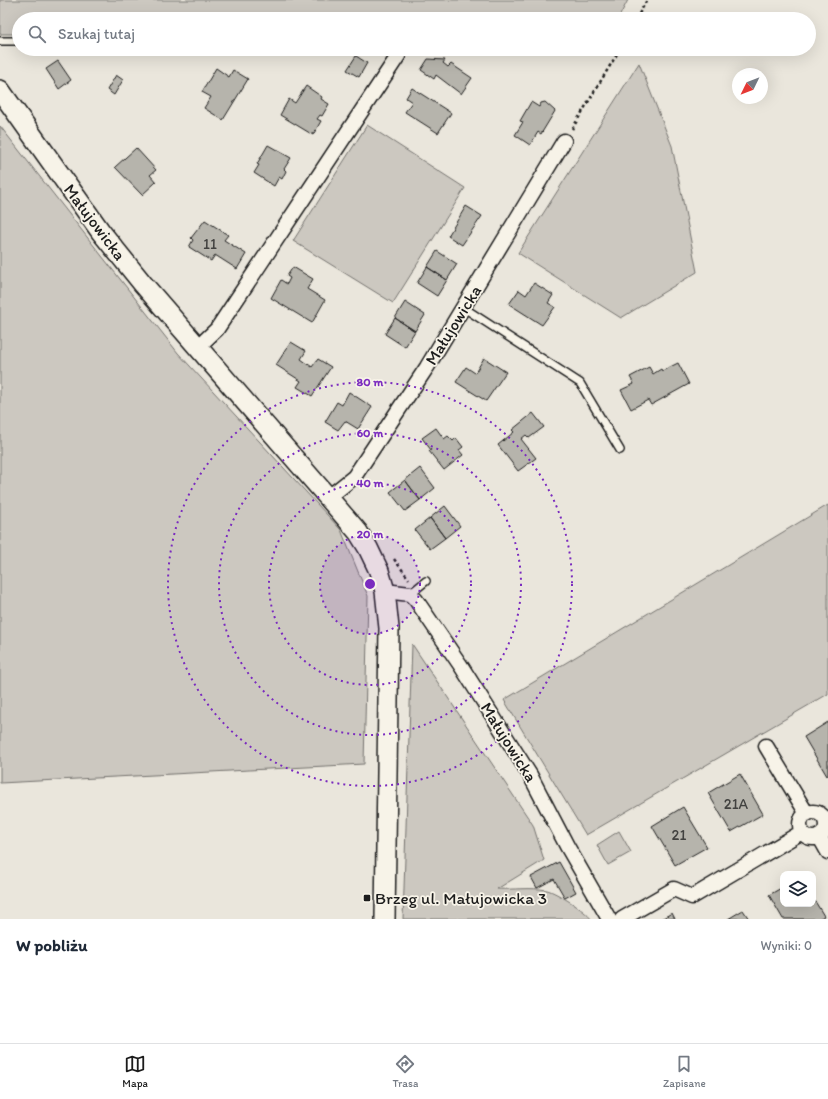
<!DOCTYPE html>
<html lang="pl">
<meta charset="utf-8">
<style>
body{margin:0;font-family:Itim,sans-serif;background:#f6f6f7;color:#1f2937}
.controls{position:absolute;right:12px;bottom:12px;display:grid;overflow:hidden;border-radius:8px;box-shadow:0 4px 16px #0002}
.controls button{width:36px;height:36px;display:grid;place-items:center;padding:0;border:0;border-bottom:1px solid #e0e1e3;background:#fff;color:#1f2937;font:20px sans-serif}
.compass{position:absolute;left:732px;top:68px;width:36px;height:36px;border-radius:50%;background:#fff;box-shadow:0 4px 16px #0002;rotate:227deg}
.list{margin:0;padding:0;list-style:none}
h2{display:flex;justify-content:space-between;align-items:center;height:52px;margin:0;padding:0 16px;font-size:17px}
h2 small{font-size:13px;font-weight:400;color:#747a83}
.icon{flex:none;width:22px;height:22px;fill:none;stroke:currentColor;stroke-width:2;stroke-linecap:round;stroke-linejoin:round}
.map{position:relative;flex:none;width:828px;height:919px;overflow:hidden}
.search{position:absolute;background:#fff;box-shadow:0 4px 16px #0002;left:12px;right:12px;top:12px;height:44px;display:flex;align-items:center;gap:10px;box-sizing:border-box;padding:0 14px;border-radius:22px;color:#747a83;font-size:15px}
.sheet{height:124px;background:#fff}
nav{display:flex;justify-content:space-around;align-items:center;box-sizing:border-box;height:56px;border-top:1px solid #e0e1e3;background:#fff;font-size:11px;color:#747a83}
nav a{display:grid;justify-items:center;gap:2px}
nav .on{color:#1c1c1c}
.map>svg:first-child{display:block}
</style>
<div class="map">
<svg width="828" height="919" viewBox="0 0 828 919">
<rect width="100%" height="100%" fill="#eae6dc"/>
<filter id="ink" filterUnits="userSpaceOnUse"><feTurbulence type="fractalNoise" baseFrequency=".025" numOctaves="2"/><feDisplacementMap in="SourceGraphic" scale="8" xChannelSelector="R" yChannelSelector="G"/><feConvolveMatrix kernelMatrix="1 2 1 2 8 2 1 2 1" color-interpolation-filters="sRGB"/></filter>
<g filter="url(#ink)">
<path fill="#ccc8c0" stroke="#74726e" d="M 0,0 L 628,0 L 618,19 L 19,19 L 19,34 L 0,34 Z
M 639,63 L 672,146 L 697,272 L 621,318 L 518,253 Z
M 367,125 L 465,188 L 393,303 L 293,241 Z
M 0,126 L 178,353 L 341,530 L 368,596 L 364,764 L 0,783 Z
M 828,505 L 828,694 L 586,835 L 504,700 Z
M 412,644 L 533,825 L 544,860 L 497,889 C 513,890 531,887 547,890 C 556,892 586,911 591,919 L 403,919 Z
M 619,831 L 631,852 L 608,865 L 597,845 Z"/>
<path fill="#b6b4ac" stroke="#1c1c1c" d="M 356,56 L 367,63 L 359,77 L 347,70 Z
M 428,59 L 445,60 L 443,63 L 448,67 L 451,64 L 472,78 L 461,94 L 436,75 L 434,79 L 421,70 Z
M 58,61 L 71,80 L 59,89 L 46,69 Z
M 216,68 L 229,77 L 233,70 L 248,79 L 223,120 L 204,108 L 211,97 L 202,92 Z
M 116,75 L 123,80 L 114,95 L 107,90 Z
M 306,86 L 322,97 L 321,99 L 329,104 L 322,116 L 320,115 L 317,119 L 321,121 L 313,135 L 280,115 L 289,99 L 295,103 Z
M 412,88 L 451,113 L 438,133 L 405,112 L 412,102 L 406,98 Z
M 531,102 L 539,107 L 541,103 L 545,102 L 555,111 L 541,134 L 538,132 L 530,145 L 515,135 L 523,122 L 520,121 Z
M 268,145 L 291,158 L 284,169 L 286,171 L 282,179 L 279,177 L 274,186 L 254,173 L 259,165 L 257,164 Z
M 136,148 L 156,170 L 150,175 L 156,182 L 142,195 L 115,167 Z
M 466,206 L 482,216 L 462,245 L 448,236 Z
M 205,220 L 228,235 L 224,240 L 246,254 L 237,269 L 215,255 L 211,261 L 189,247 L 193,240 L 191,238 Z
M 437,251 L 457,264 L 447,280 L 427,267 Z
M 293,267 L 313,279 L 307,289 L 325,300 L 312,323 L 271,298 L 281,280 L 287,284 L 290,278 L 287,276 Z
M 427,267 L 447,280 L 437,296 L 417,283 Z
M 534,283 L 553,295 L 548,303 L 555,307 L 542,325 L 509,304 L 519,290 L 526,295 Z
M 405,302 L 425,315 L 415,331 L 395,318 Z
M 395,318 L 415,331 L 405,347 L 385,334 Z
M 291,342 L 306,351 L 301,359 L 312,367 L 318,359 L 331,367 L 312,396 L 297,387 L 301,381 L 276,365 Z
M 484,358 L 506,372 L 486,401 L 456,382 L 466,367 L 475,373 Z
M 678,363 L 689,384 L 651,405 L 648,400 L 631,409 L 621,390 L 634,384 L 630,377 L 649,367 L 653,374 L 661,369 L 662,371 Z
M 349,392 L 372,407 L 358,429 L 345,421 L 338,430 L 325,422 L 337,402 L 342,405 Z
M 533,413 L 544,427 L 529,438 L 526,435 L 521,439 L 536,458 L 518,471 L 498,445 L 514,432 L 512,430 Z
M 436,428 L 444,439 L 448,436 L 453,441 L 456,438 L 463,447 L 459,450 L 463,455 L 444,470 L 429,451 L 431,450 L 422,438 Z
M 420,468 L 435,488 L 420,500 L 405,480 Z
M 405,480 L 420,500 L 405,511 L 390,492 Z
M 445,506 L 460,526 L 445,538 L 430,518 Z
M 430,518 L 445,538 L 430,549 L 415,530 Z
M 828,722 L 828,775 L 827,776 L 804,737 Z
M 740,774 L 763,814 L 731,832 L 708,793 Z
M 683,807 L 707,847 L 675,865 L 652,826 Z
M 559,862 L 576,892 L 565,898 L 554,879 L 537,888 L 531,877 Z
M 783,887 L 783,904 L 813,904 L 813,898 L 824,916 L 819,919 L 783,919 L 769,895 Z
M 743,910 L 749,919 L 728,919 Z
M 672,913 L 675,919 L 661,919 Z"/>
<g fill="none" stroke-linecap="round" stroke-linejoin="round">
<defs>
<path id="lane" d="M 0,41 L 19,41
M 464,308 L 580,383 L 620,450
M 410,594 L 426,581"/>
<path id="street" d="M 197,348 L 217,329 L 398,56 L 401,49
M 329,497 L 354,477 L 427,367 L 564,141
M 385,591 L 410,594 L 416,600 L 461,666 L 530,775 L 567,846 L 609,919
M 766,746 L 807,814
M800 825a13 13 0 1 1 26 0a13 13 0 1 1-26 0Z
M 819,836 L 828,852
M 622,919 L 674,889 L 692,897 L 802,832"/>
<path id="secondary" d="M 0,90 L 101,232 L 143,284 L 358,532 L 368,548 L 379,571 L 385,591 L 389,628 L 385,919"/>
</defs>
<use href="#lane" stroke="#1c1c1c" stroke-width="10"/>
<use href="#street" stroke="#1c1c1c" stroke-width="17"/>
<use href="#secondary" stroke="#1c1c1c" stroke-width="22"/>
<path stroke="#1c1c1c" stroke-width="2.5" stroke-dasharray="3 3" stroke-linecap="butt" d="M 636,19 L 647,0
M 572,129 L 620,49
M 394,559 L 409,579"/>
<use href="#lane" stroke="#f7f3e8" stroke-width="7"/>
<use href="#street" stroke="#f7f3e8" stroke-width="14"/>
<use href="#secondary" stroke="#f7f3e8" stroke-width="19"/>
</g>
</g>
<circle cx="370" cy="584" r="50" fill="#7b2cbf" fill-opacity=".12"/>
<g fill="none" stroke="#7b2cbf" stroke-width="2" stroke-dasharray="2 4">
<circle cx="370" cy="584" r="50"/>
<circle cx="370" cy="584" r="101"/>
<circle cx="370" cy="584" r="151"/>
<circle cx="370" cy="584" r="202"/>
</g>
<rect fill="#1c1c1c" stroke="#f7f3e8" stroke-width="1.5" x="363" y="894" width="8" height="8" rx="2"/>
<g text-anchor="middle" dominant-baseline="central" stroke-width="3.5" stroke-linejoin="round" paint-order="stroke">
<g font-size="15" fill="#424240">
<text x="210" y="244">11</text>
<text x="736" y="804">21A</text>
<text x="679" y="835">21</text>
</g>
<g font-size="17" fill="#1c1c1c" stroke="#f7f3e8">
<text transform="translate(95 222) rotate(53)">Małujowicka</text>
<text transform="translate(453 325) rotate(-58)">Małujowicka</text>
<text transform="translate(509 742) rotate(58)">Małujowicka</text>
</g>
<g font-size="17" fill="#1c1c1c" stroke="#f7f3e8" text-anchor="start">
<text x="375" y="898">Brzeg ul. Małujowicka 3</text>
</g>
</g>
<circle cx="370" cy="584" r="6" fill="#7b2cbf" stroke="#f7f3e8" stroke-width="2"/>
<g font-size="12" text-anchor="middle" font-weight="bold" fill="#7b2cbf" stroke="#f7f3e8" stroke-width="3.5" stroke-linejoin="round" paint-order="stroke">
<text x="370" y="386">80 m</text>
<text x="370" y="437">60 m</text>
<text x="370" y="487">40 m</text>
<text x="370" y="538">20 m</text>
</g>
</svg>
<div class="controls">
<button><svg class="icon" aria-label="layers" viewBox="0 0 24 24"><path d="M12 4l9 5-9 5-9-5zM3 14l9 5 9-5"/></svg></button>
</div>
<svg class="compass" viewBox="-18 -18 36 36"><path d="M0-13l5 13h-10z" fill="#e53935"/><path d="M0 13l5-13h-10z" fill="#747a83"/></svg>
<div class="search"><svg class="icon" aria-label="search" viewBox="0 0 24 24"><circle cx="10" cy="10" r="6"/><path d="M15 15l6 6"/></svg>Szukaj tutaj</div>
</div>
<section class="sheet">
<h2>W pobliżu<small>Wyniki: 0</small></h2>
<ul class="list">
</ul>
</section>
<nav>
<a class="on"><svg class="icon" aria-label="map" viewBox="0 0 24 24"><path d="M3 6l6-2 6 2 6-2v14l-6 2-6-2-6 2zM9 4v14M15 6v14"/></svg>Mapa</a>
<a><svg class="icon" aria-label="directions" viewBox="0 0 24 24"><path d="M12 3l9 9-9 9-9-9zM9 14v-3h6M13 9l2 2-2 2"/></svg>Trasa</a>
<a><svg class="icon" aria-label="saved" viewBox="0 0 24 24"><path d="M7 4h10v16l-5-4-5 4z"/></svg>Zapisane</a>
</nav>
